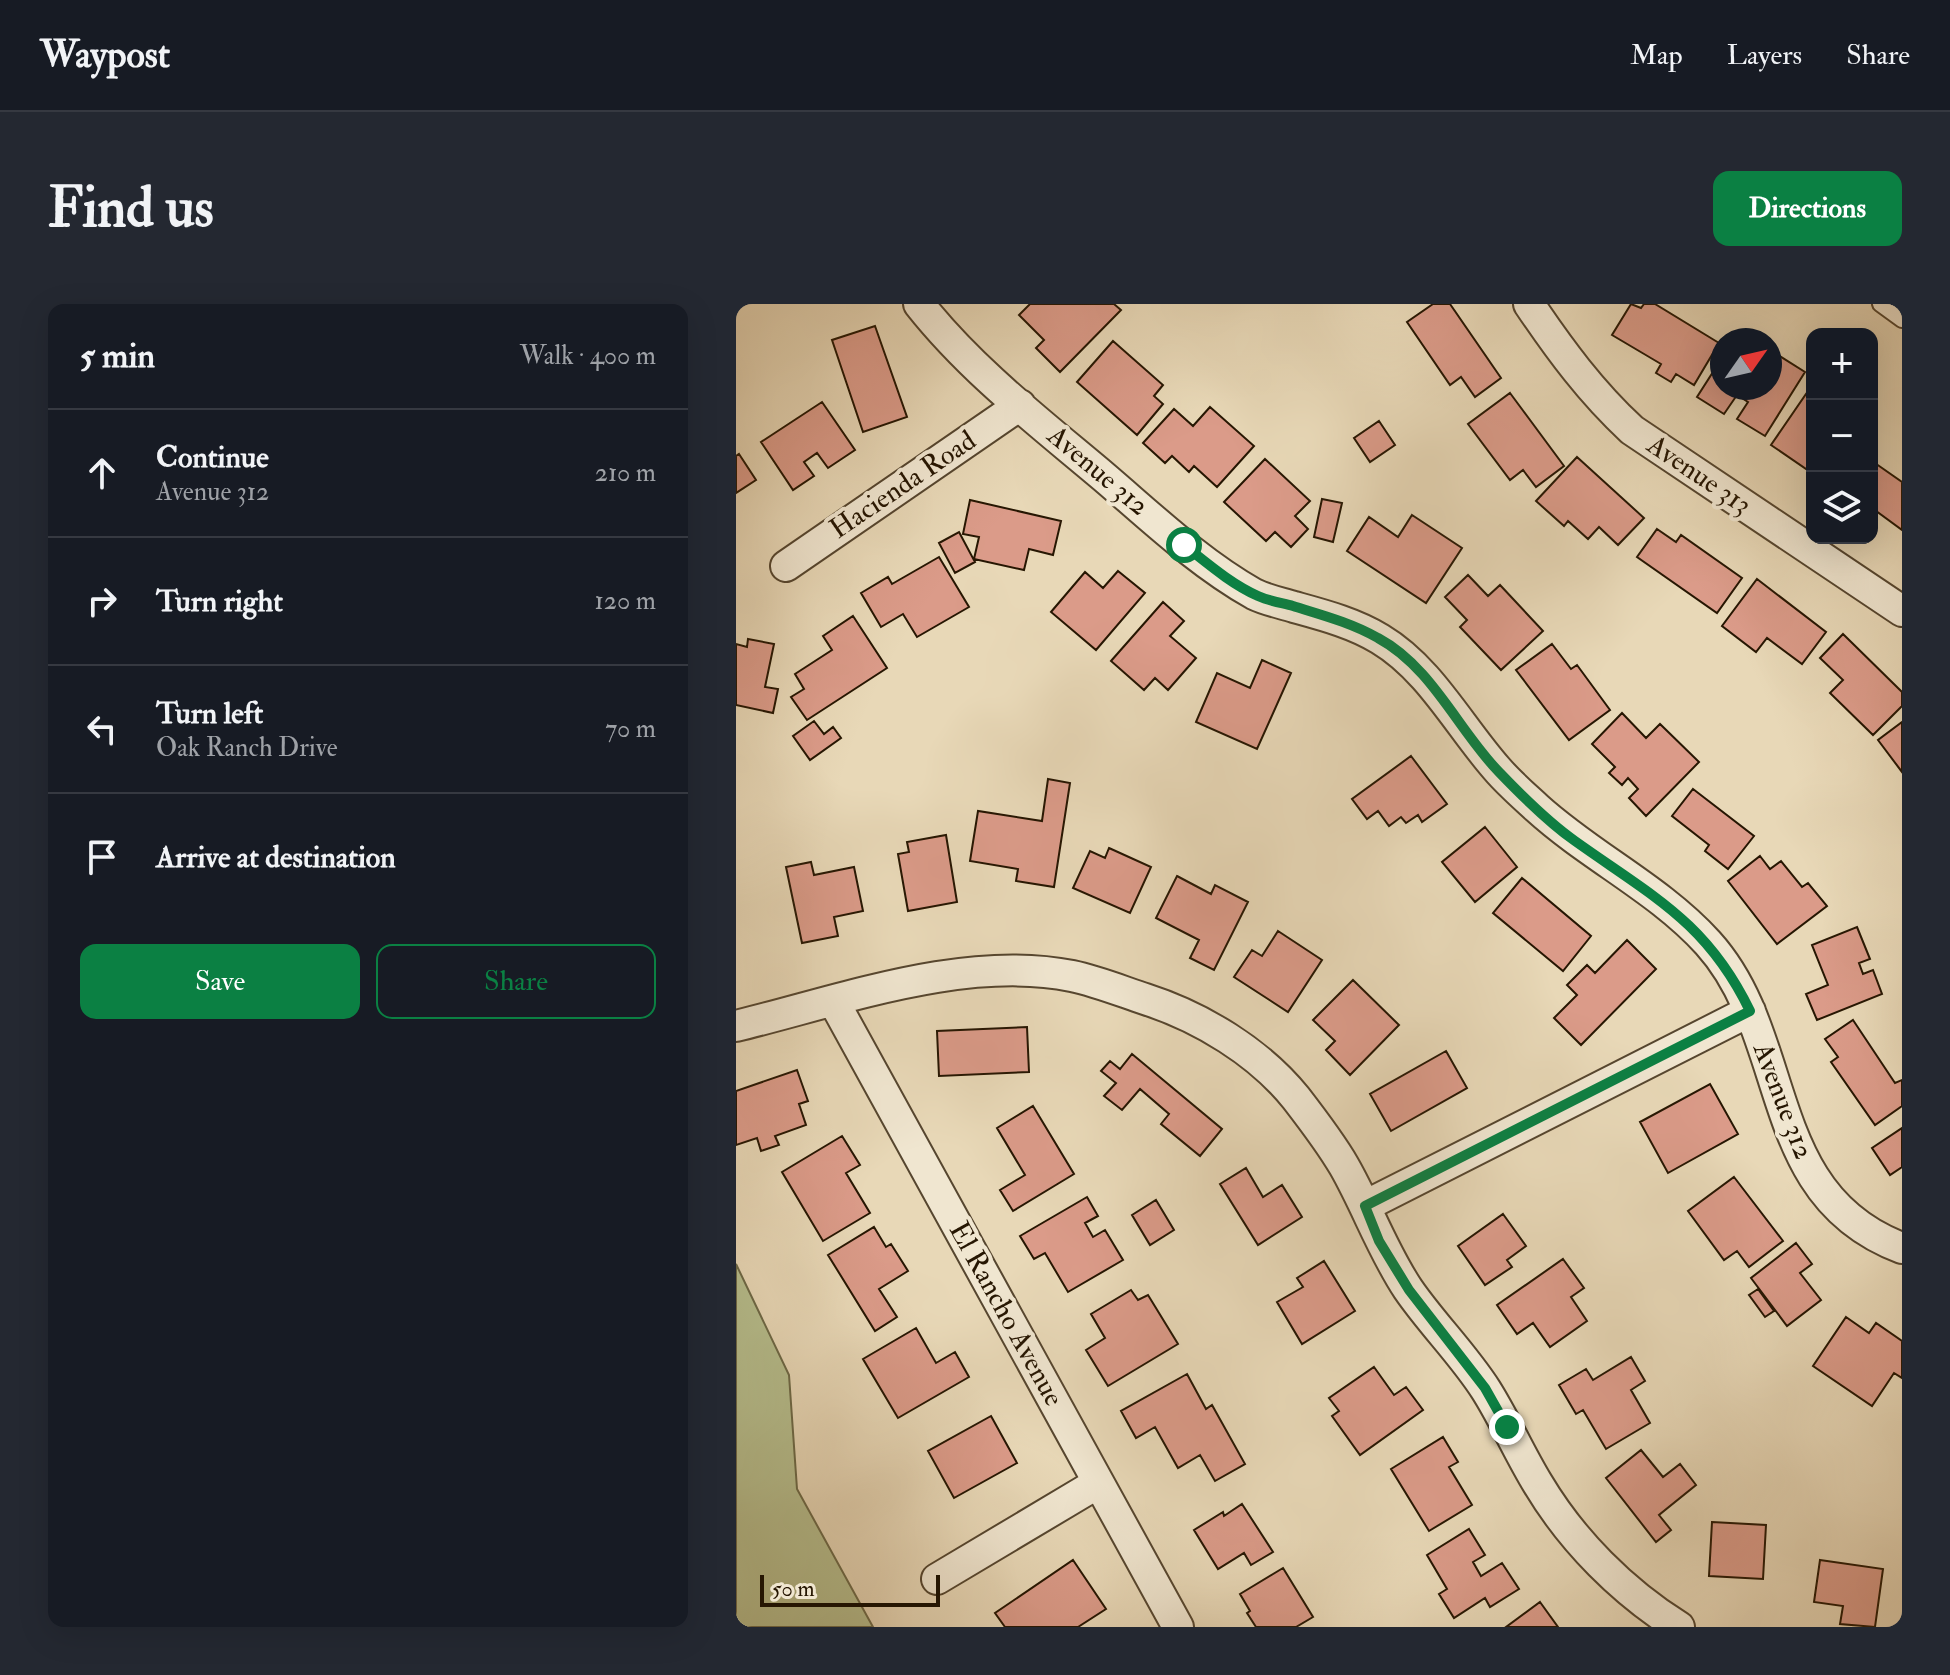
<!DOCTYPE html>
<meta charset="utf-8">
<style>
body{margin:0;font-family:"IM FELL Double Pica",serif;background:#242831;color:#f1f3f6}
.controls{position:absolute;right:24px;top:24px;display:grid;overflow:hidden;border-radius:16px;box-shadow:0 8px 32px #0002}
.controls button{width:72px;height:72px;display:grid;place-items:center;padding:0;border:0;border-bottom:2px solid #363941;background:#171b24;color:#f1f3f6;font:40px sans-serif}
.compass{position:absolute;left:974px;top:24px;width:72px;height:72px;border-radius:50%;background:#171b24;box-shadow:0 8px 32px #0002;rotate:56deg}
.scale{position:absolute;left:24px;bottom:20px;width:180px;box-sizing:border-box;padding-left:8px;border:4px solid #261602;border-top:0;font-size:22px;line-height:28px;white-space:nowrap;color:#261602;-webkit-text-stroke:6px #f0e6d0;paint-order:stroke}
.stop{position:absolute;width:24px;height:24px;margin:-18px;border:6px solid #0b8043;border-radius:50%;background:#fff}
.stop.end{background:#0b8043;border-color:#fff;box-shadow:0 2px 8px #0008}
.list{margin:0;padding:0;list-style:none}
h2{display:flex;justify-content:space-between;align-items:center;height:104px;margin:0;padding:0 32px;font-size:34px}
h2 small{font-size:26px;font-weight:400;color:#9ea1a6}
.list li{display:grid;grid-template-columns:52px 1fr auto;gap:24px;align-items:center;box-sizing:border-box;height:128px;padding:0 32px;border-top:2px solid #363941}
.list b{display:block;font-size:30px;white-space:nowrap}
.list p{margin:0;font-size:26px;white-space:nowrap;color:#9ea1a6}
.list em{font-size:26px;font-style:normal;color:#9ea1a6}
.actions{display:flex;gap:16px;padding:24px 32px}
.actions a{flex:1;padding:18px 0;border:2px solid #0b8043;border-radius:16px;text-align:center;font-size:28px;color:#0b8043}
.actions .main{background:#0b8043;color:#fff}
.icon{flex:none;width:44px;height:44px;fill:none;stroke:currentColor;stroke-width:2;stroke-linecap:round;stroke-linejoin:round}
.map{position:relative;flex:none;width:1166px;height:1323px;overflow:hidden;border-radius:16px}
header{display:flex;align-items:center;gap:48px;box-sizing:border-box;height:112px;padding:0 40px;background:#171b24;border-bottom:2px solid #363941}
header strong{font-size:38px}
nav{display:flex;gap:44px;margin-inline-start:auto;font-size:28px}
.intro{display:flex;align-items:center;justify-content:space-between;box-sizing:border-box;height:192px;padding:0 48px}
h1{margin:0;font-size:56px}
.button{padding:20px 36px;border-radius:16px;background:#0b8043;color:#fff;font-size:28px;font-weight:700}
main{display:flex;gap:48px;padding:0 48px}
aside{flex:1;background:#171b24;border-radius:16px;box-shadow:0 8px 32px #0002}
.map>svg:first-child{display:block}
</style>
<header>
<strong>Waypost</strong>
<nav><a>Map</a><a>Layers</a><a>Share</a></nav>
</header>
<div class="intro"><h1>Find us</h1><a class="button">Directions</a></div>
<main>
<aside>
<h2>5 min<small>Walk · 400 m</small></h2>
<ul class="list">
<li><svg class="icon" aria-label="ahead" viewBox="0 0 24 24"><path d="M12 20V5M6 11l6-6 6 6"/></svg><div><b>Continue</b><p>Avenue 312</p></div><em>210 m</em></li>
<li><svg class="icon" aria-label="right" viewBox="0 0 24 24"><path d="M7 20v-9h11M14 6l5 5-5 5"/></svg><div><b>Turn right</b></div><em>120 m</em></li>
<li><svg class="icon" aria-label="left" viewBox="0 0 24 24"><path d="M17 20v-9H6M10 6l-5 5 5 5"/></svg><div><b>Turn left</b><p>Oak Ranch Drive</p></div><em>70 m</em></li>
<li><svg class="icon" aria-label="arrive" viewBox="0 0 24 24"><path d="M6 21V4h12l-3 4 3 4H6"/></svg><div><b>Arrive at destination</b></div></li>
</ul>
<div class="actions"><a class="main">Save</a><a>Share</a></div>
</aside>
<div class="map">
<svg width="1166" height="1323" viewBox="0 0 1166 1323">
<rect width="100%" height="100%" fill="#e8d8b7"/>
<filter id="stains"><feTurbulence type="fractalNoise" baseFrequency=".0025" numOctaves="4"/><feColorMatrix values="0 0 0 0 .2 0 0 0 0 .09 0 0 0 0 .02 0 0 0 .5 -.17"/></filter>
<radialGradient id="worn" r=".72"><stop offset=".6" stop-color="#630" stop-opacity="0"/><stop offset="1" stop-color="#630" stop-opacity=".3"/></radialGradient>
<path fill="#b6be8e" stroke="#6e6a48" stroke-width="2" d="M 0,960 L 53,1071 L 61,1185 L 137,1323 L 0,1323 Z"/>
<path fill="#db9b89" stroke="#261602" stroke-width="2" d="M 294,0 L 378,0 L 385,6 L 324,68 L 300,44 L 308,36 L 283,11 Z
M 697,0 L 714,0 L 765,74 L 739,93 L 725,73 L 714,81 L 671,18 Z
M 895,0 L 905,4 L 908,0 L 919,0 L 983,39 L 958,81 L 940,70 L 935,78 L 920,69 L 925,60 L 876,31 Z
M 139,22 L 171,113 L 127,128 L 96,36 Z
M 1003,27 L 1018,36 L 997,36 Z
M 377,37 L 427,81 L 418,92 L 427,100 L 401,131 L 341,78 Z
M 1034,46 L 1069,68 L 1029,132 L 1001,115 L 1012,98 L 1001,91 L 988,110 L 961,93 L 986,54 L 986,84 L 1034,84 Z
M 774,89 L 828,162 L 800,183 L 787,166 L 774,176 L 732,120 Z
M 1070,90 L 1076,95 L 1076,169 L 1035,141 Z
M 86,98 L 119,146 L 92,164 L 81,149 L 68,158 L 78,172 L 57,186 L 25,138 Z
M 474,103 L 518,142 L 481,183 L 458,162 L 453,168 L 436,152 L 429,159 L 407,139 L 438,105 L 457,122 Z
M 643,117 L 659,141 L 634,158 L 618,134 Z
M 3,150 L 20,176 L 0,189 L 0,152 Z
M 841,153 L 908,214 L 882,241 L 863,223 L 852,235 L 832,217 L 828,222 L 800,197 Z
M 529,155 L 574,197 L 559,212 L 572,225 L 555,243 L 539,228 L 530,237 L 488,198 Z
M 1136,157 L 1166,178 L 1166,226 L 1136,204 Z
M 586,195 L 606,199 L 597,238 L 578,233 Z
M 234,196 L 325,217 L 317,251 L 293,245 L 288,266 L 238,255 L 243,233 L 227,230 Z
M 676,211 L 726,244 L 690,299 L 611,247 L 633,213 L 662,233 Z
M 921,225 L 940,238 L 945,231 L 1006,274 L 981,309 L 901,253 Z
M 223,228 L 239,258 L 219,269 L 203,239 Z
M 203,253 L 233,303 L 181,333 L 167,310 L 145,323 L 125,289 L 152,273 L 156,280 Z
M 382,267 L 409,289 L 360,346 L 315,308 L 349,268 L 367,284 Z
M 732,271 L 752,292 L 764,281 L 807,327 L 765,366 L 724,323 L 731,316 L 709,293 Z
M 1021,275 L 1090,328 L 1066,360 L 1031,334 L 1020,348 L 986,322 Z
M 427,298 L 448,317 L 434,332 L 460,354 L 432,386 L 419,374 L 408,386 L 375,357 Z
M 117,312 L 151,364 L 71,416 L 55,393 L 68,385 L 59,370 L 96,346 L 87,332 Z
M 1107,330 L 1166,388 L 1166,402 L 1137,431 L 1094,389 L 1107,376 L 1084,354 Z
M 12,335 L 38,340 L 29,383 L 42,385 L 37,409 L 0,401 L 0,340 L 11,343 Z
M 816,340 L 835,365 L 841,361 L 874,406 L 833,436 L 780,366 Z
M 526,356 L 555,369 L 521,445 L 460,418 L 481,369 L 514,384 Z
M 886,409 L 910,434 L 924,420 L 963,458 L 910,512 L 893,494 L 902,485 L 892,474 L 886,481 L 873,469 L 879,463 L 856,440 Z
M 78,417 L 88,430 L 97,423 L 105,434 L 74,456 L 57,432 Z
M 1166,418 L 1166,468 L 1142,436 Z
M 675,452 L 711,500 L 686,518 L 682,511 L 670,519 L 665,513 L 653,522 L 642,507 L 631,515 L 616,495 Z
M 312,475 L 334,479 L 318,583 L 280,577 L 282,565 L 234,557 L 242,507 L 306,517 Z
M 957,485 L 1018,532 L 992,565 L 969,547 L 973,541 L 936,512 Z
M 749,523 L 781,563 L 739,598 L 706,558 Z
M 210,531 L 221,598 L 172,607 L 162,550 L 173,548 L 171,538 Z
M 373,544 L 415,563 L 394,609 L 337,584 L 354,547 L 369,554 Z
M 1024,552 L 1034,565 L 1045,557 L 1066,583 L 1072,579 L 1091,602 L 1041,640 L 992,577 Z
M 75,558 L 78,571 L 118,563 L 127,607 L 98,613 L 102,632 L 66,639 L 50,563 Z
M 441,572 L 475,590 L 479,581 L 512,598 L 478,666 L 454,654 L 463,636 L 420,614 Z
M 786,574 L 855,632 L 827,667 L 757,609 Z
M 1121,623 L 1134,655 L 1123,659 L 1127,670 L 1137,666 L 1146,690 L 1081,716 L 1070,690 L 1092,681 L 1076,641 Z
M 542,627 L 586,656 L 552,708 L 498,673 L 516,646 L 526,652 Z
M 891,636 L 920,665 L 845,741 L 818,714 L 841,691 L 831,681 L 851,661 L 859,669 Z
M 617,676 L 663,721 L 614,771 L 590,746 L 599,737 L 577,716 Z
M 1117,716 L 1159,779 L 1166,776 L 1166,802 L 1139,821 L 1095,758 L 1102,753 L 1089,735 Z
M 291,723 L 293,768 L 203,772 L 201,727 Z
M 710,747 L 731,784 L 655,827 L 634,790 Z
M 396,750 L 486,825 L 464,852 L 425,820 L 433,810 L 404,785 L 386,806 L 368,792 L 380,779 L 365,767 L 374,757 L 384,765 Z
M 61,766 L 72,797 L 63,800 L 70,821 L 39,832 L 43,841 L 25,847 L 21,834 L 0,841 L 0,787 Z
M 974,780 L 1002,830 L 932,869 L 904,818 Z
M 297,802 L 338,870 L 277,907 L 264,886 L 289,871 L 261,824 Z
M 1166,824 L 1166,863 L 1154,871 L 1136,844 Z
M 106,832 L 124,861 L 110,869 L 134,909 L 87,937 L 46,868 Z
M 510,864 L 527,893 L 546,881 L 566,913 L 522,941 L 484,880 Z
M 998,873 L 1047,937 L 1013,963 L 1001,947 L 988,956 L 952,907 Z
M 351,893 L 362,912 L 349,919 L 357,933 L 369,926 L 387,956 L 332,988 L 309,949 L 298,955 L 284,932 Z
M 420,896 L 438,926 L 414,941 L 396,911 Z
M 767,910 L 790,942 L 771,956 L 776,963 L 749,981 L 722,942 Z
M 138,923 L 150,943 L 155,940 L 172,967 L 143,985 L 161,1013 L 139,1027 L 92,951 Z
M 1060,939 L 1076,960 L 1064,969 L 1085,996 L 1051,1022 L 1015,974 Z
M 827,955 L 848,984 L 835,993 L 851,1017 L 814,1043 L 797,1019 L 781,1030 L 761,1001 Z
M 588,957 L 619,1007 L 566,1040 L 541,998 L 567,983 L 561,974 Z
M 1022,985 L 1038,1007 L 1029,1013 L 1013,991 Z
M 395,986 L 402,996 L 412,991 L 442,1040 L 372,1082 L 350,1046 L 369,1034 L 355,1010 Z
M 1110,1013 L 1133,1029 L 1140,1019 L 1166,1037 L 1166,1074 L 1158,1069 L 1136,1102 L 1077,1062 Z
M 180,1024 L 200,1059 L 219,1048 L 233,1073 L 162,1114 L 127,1055 Z
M 895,1053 L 909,1077 L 895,1086 L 914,1119 L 870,1145 L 847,1106 L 840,1110 L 823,1081 L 850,1065 L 857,1076 Z
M 638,1063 L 658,1091 L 670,1083 L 687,1106 L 624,1151 L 596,1112 L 603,1107 L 593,1094 Z
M 451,1070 L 470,1105 L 476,1101 L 509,1160 L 479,1177 L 464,1151 L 442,1164 L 419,1123 L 400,1134 L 385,1107 Z
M 255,1112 L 281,1159 L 218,1194 L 192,1147 Z
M 707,1133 L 722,1158 L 713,1163 L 736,1201 L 693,1227 L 655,1165 Z
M 905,1146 L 927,1173 L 944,1160 L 960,1181 L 923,1211 L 935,1226 L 920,1238 L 870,1174 Z
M 506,1200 L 537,1248 L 515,1261 L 508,1249 L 482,1265 L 458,1226 L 487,1208 L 488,1212 Z
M 976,1218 L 1030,1221 L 1027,1275 L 973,1272 Z
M 733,1225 L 749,1251 L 737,1258 L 745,1272 L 766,1259 L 783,1285 L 754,1303 L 749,1294 L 718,1314 L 703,1290 L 711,1285 L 691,1251 Z
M 337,1256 L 370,1305 L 342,1323 L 269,1323 L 259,1309 Z
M 1084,1256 L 1147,1265 L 1139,1323 L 1104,1320 L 1107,1302 L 1078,1298 Z
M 547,1264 L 577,1313 L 560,1323 L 520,1323 L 511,1309 L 514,1307 L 504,1290 Z
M 804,1298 L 822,1323 L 770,1323 Z"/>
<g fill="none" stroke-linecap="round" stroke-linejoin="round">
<defs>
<path id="lane" d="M 1144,0 L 1166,16"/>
<path id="street" d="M 183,0 C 235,66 304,119 368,173 C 416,214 463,259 518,290 C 530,296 545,299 558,303 C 587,311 618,319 644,335 C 694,365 723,422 761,465 C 773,479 788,492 801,504 C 855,553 923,585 972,639 C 1058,734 1024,891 1166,944
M 793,0 C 824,46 855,88 896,126 L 1166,307
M 50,262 L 284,101
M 98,698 L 442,1323
M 0,722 C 103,697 230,650 336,672 C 360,677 385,687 409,695 C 465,713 523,748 560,794 C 577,816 594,838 608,862 C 631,902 646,946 672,985 C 696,1020 727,1050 750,1086 C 769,1116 783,1149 802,1180 C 836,1237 887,1288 943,1323
M 629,902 L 1014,707
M 201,1275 L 362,1179"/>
</defs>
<use href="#lane" stroke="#56462f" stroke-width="18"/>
<use href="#street" stroke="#56462f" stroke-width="34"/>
<use href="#lane" stroke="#f0e6d0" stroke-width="14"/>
<use href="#street" stroke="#f0e6d0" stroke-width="30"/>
</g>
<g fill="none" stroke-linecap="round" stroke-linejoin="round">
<path stroke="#0b8043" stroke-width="10" d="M 448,241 C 471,259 495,280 522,292 C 533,297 546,299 557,302 C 586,311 616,319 642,334 C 696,363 722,426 763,468 C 786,492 812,518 839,537 C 916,592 971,618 1014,707 L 629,902 L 643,937 L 673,986 L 749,1084 L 771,1123"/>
</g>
<g text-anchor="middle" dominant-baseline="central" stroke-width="8" stroke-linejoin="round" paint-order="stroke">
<g font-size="28" fill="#261602" stroke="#f0e6d0">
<text transform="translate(362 167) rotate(40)">Avenue 312</text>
<text transform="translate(963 171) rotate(34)">Avenue 313</text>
<text transform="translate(167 181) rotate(-34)">Hacienda Road</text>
<text transform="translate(1047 797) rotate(69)">Avenue 312</text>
<text transform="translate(270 1010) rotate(61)">El Rancho Avenue</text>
</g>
</g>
<rect width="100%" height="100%" filter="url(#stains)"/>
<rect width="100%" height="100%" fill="url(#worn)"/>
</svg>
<div class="controls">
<button>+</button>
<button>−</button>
<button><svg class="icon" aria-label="layers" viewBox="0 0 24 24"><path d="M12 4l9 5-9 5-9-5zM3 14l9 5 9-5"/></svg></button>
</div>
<svg class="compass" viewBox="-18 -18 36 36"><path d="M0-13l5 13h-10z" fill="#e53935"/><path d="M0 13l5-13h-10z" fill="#9ea1a6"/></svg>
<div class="scale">50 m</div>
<div class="stop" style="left:448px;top:241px"></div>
<div class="stop end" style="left:771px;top:1123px"></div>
</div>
</main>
